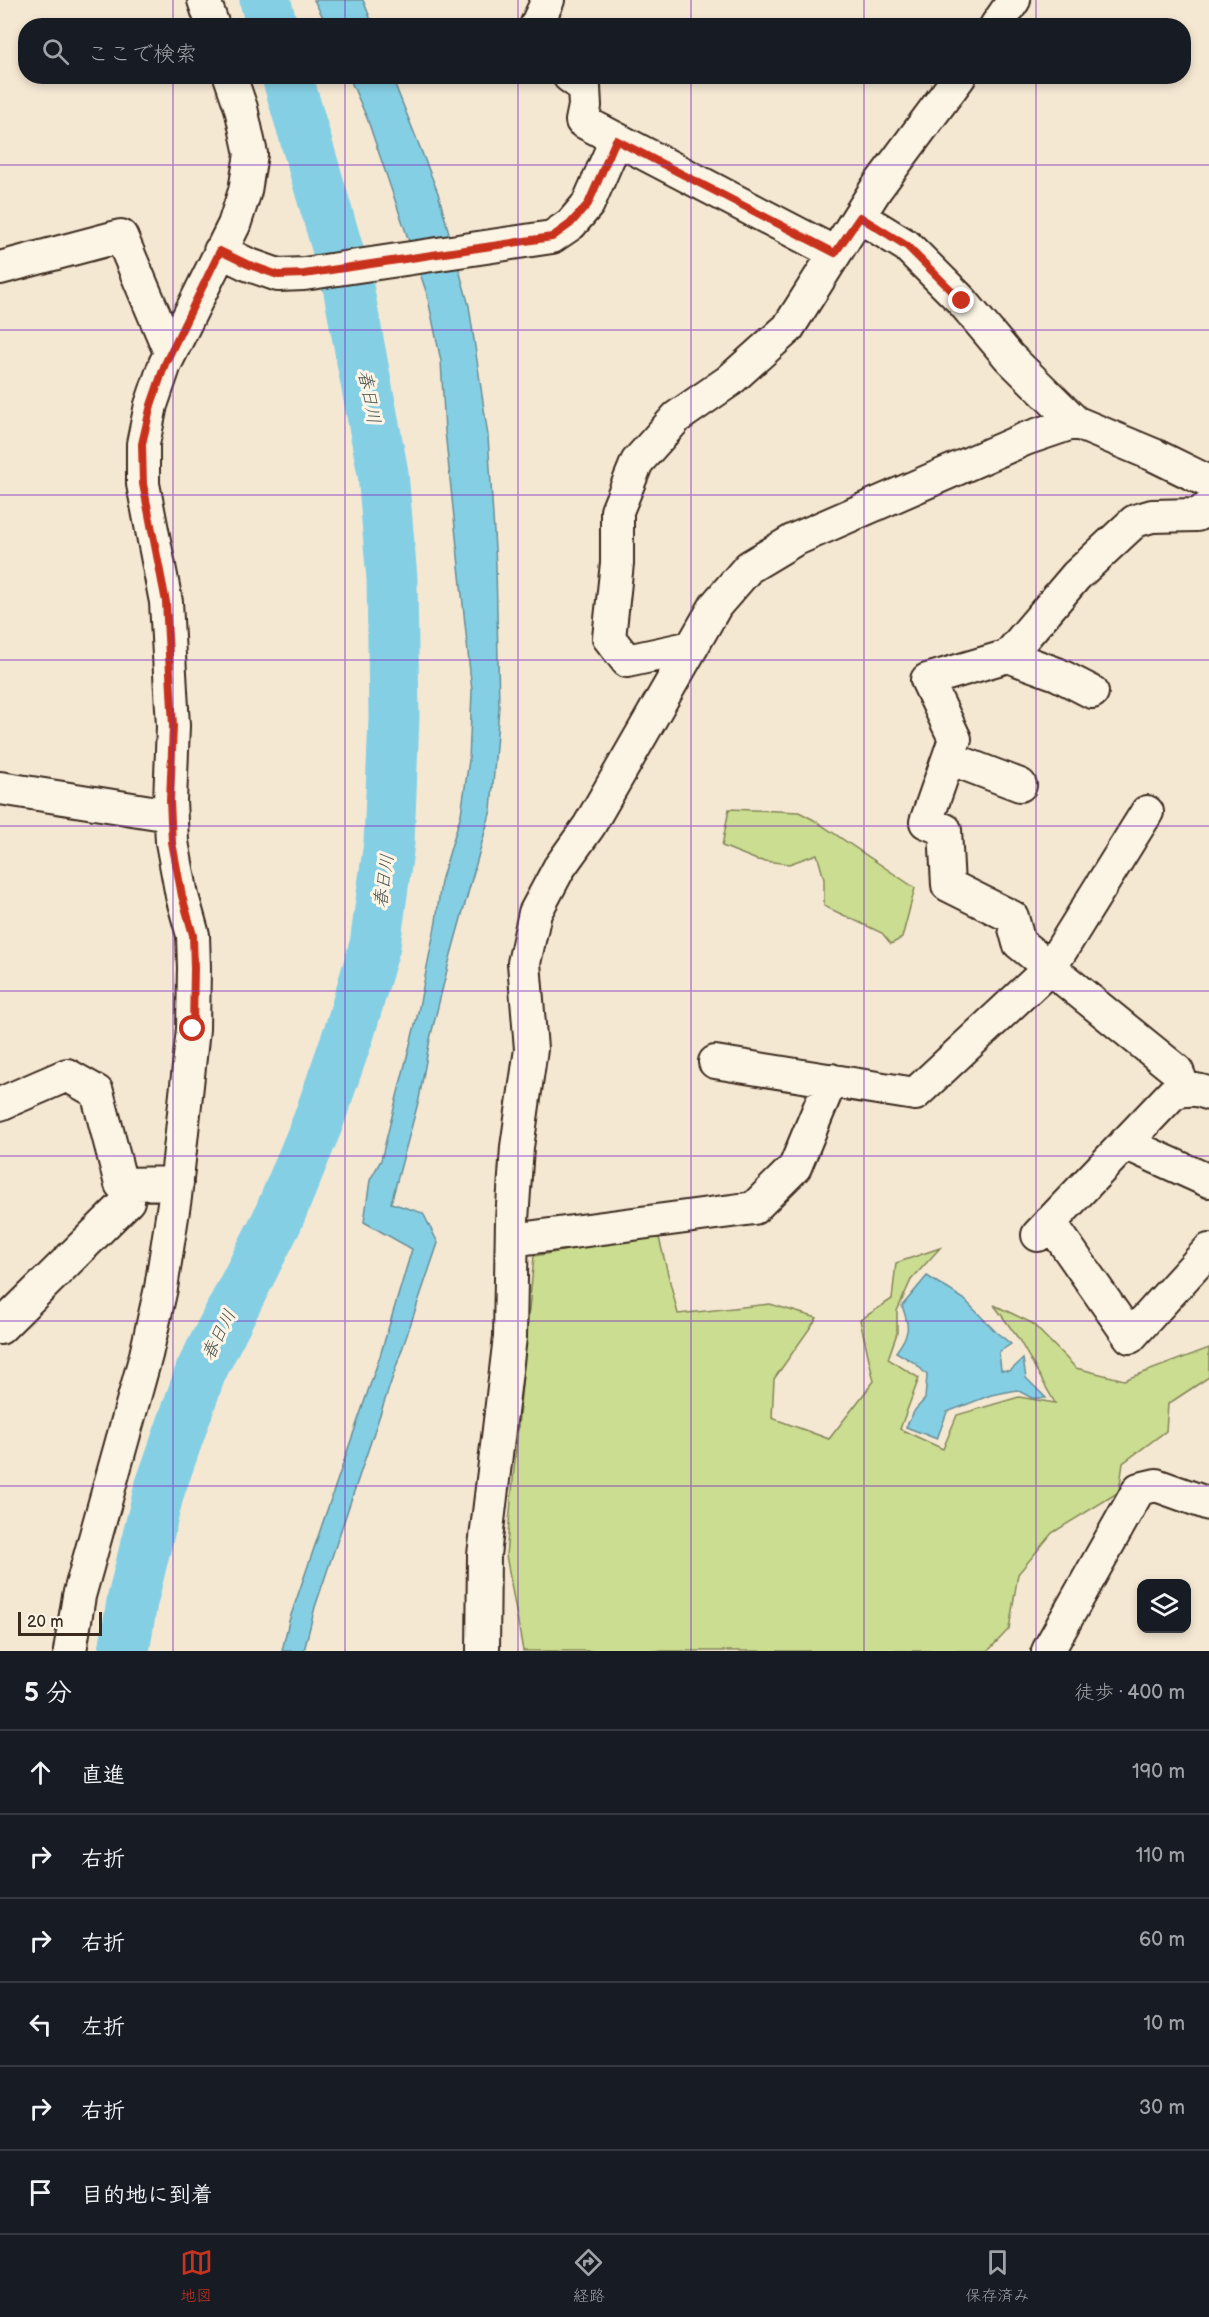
<!DOCTYPE html>
<html lang="ja">
<meta charset="utf-8">
<style>
body{margin:0;font-family:"Balsamiq Sans","Klee One",sans-serif;background:#20242c;color:#f1f3f6}
.controls{position:absolute;right:18px;bottom:18px;display:grid;overflow:hidden;border-radius:12px;box-shadow:0 3px 9px #0003}
.controls button{width:54px;height:54px;display:grid;place-items:center;padding:0;border:0;border-bottom:2px solid #363941;background:#171b24;color:#f1f3f6;font:30px sans-serif}
.scale{position:absolute;left:18px;bottom:15px;width:84px;box-sizing:border-box;padding-left:6px;border:3px solid #3b2a1e;border-top:0;font-size:16px;line-height:21px;white-space:nowrap;color:#3b2a1e;-webkit-text-stroke:4px #fcf5e5;paint-order:stroke}
.stop{position:absolute;width:18px;height:18px;margin:-14px;border:4px solid #c8321e;border-radius:50%;background:#fff}
.stop.end{background:#c8321e;border-color:#fff;box-shadow:0 2px 6px #0008}
.list{margin:0;padding:0;list-style:none}
h2{display:flex;justify-content:space-between;align-items:center;height:78px;margin:0;padding:0 24px;font-size:26px}
h2 small{font-size:20px;font-weight:400;color:#9ea1a6}
.list li{display:grid;grid-template-columns:39px 1fr auto;gap:18px;align-items:center;box-sizing:border-box;height:84px;padding:0 24px;border-top:2px solid #363941}
.list b{display:block;font-size:22px;white-space:nowrap}
.list em{font-size:20px;font-style:normal;color:#9ea1a6}
.icon{flex:none;width:33px;height:33px;fill:none;stroke:currentColor;stroke-width:2;stroke-linecap:round;stroke-linejoin:round}
.map{position:relative;flex:none;width:1209px;height:1651px;overflow:hidden}
.search{position:absolute;background:#171b24;box-shadow:0 3px 9px #0003;left:18px;right:18px;top:18px;height:66px;display:flex;align-items:center;gap:15px;box-sizing:border-box;padding:0 21px;border-radius:24px;color:#9ea1a6;font-size:22px}
.sheet{height:582px;background:#171b24}
nav{display:flex;justify-content:space-around;align-items:center;box-sizing:border-box;height:84px;border-top:2px solid #363941;background:#171b24;font-size:16px;color:#9ea1a6}
nav a{display:grid;justify-items:center;gap:3px}
nav .on{color:#c8321e}
.map>svg:first-child{display:block}
</style>
<div class="map">
<svg width="1209" height="1651" viewBox="0 0 1209 1651">
<rect width="100%" height="100%" fill="#f5e8d3"/>
<filter id="ink" filterUnits="userSpaceOnUse"><feTurbulence type="fractalNoise" baseFrequency=".0167" numOctaves="2"/><feDisplacementMap in="SourceGraphic" scale="12" xChannelSelector="R" yChannelSelector="G"/><feConvolveMatrix kernelMatrix="1 2 1 2 8 2 1 2 1" color-interpolation-filters="sRGB"/></filter>
<g filter="url(#ink)">
<path fill="#cbdd91" stroke="#838458" stroke-width="1.5" d="M 729,809 L 799,812 L 814,820 L 915,888 L 902,938 L 891,944 L 882,933 L 824,906 L 824,879 L 817,854 L 789,864 L 757,860 L 722,846 Z
M 658,1234 L 678,1314 L 770,1304 L 817,1318 L 774,1379 L 772,1418 L 829,1439 L 874,1381 L 860,1320 L 892,1299 L 896,1263 L 940,1248 L 911,1280 L 897,1311 L 897,1333 L 888,1359 L 919,1378 L 900,1429 L 943,1449 L 957,1415 L 1019,1397 L 1055,1403 L 1018,1338 L 994,1305 L 1032,1323 L 1076,1368 L 1124,1380 L 1209,1348 L 1209,1377 L 1168,1404 L 1166,1431 L 1123,1463 L 1119,1492 L 1052,1533 L 1018,1574 L 1009,1629 L 988,1651 L 523,1651 L 506,1555 L 534,1256 Z"/>
<path fill="#85cfe5" stroke="#678d95" stroke-width="1.5" d="M 314,0 L 363,0 L 373,25 L 327,25 Z
M 349,77 L 392,77 L 438,193 L 469,306 L 488,436 L 496,565 L 499,707 L 491,810 L 450,958 L 430,1039 L 419,1099 L 391,1203 L 423,1213 L 438,1243 L 315,1607 L 304,1651 L 282,1651 L 289,1621 L 380,1356 L 412,1249 L 364,1222 L 370,1180 L 381,1160 L 417,1017 L 436,922 L 441,881 L 461,814 L 469,760 L 472,691 L 445,431 L 441,361 L 427,294 L 367,118 Z
M 927,1276 L 964,1299 L 996,1332 L 1011,1344 L 999,1352 L 1001,1370 L 1010,1371 L 1023,1359 L 1026,1378 L 1046,1398 L 1032,1398 L 1017,1390 L 991,1395 L 947,1412 L 937,1439 L 906,1427 L 915,1410 L 925,1399 L 927,1375 L 915,1363 L 896,1352 C 910,1333 910,1327 902,1306 Z"/>
<g fill="none" stroke-linecap="round" stroke-linejoin="round">
<path stroke="#85cfe5" stroke-width="51" d="M 265,0 L 272,26
M 124,1651 L 132,1602 L 159,1491 L 201,1371 L 277,1221 L 318,1122 L 350,1030 L 375,945 L 389,843 L 394,717 L 392,579 L 383,473 L 347,281 L 287,76"/>
<defs>
<path id="minor" d="M 204,0 L 213,26
M 536,26 L 548,0
M 996,26 L 1014,0
M 569,76 L 584,87 L 585,106 L 582,121 L 835,253
M 860,217 L 907,246 L 962,301 L 1009,357 L 1075,422 L 1154,455 L 1209,482
M 220,251 L 247,264 L 278,275 L 304,274 L 552,237 L 571,224 L 588,204 L 616,140
M 0,268 L 121,236 L 170,352
M 692,647 L 627,661 L 609,638 L 617,563 L 617,511 L 637,462 L 677,417 L 729,381 L 788,328 L 876,189 L 960,76
M 1008,656 L 1057,674 L 1092,692
M 949,758 L 1020,785
M 0,788 L 170,815
M 715,1062 L 915,1094 L 1050,968 L 1147,812
M 1184,1089 L 1177,1071 L 1019,943 L 1012,917 L 948,885 L 945,830 L 926,822 L 955,739 L 927,680 L 1008,656 L 1076,576 L 1135,521 L 1152,516 L 1197,515 L 1209,507
M 0,1104 L 67,1075 L 97,1092 L 121,1184 L 177,1183
M 1125,1143 L 1209,1181
M 1050,1222 L 1130,1337 L 1209,1250
M 1038,1235 L 1173,1093 C 1185,1089 1197,1088 1209,1094
M 512,1240 L 754,1208 L 795,1167 L 831,1080
M 0,1328 L 128,1201 L 130,1184
M 70,1651 L 79,1596 L 146,1355 L 161,1288 L 175,1197 L 193,1029 L 194,968 L 193,935 L 182,896 L 172,842 L 170,801 L 173,726 L 166,602 L 143,484 L 143,444 L 151,405 L 165,364 L 234,225 L 245,191 L 251,154 L 241,108 L 230,76
M 483,1651 L 484,1555 L 510,1337 L 512,1220 L 517,1147 L 531,1049 L 524,963 L 535,913 L 559,868 L 589,826 L 716,605 L 749,567 L 794,540 L 1025,439 L 1075,422
M 1048,1651 L 1139,1489 L 1156,1485 L 1209,1504"/>
</defs>
<use href="#minor" stroke="#3b2a1e" stroke-width="36"/>
<use href="#minor" stroke="#fcf5e5" stroke-width="32"/>
</g>
</g>
<g fill="none" stroke-linecap="round" stroke-linejoin="round" filter="url(#ink)">
<path stroke="#c8321e" stroke-width="8" d="M 193,1029 L 194,968 L 193,935 L 182,896 L 172,842 L 170,801 L 173,726 L 166,602 L 143,484 L 142,444 L 151,405 L 165,364 L 220,251 L 247,264 L 278,275 L 304,274 L 552,237 L 570,224 L 588,204 L 616,140 L 835,253 L 860,217 L 907,246 L 962,301"/>
</g>
<path fill="none" stroke="#7b2cbf" stroke-width="1.5" stroke-opacity="0.55" d="M 173,0 L 173,26M 345,0 L 345,26M 518,0 L 518,26M 691,0 L 691,26M 864,0 L 864,26M 1036,0 L 1036,26M 173,76 L 173,1651M 345,76 L 345,1651M 518,76 L 518,1651M 691,76 L 691,1651M 864,76 L 864,1651M 1036,76 L 1036,1651M 0,165 L 1209,165M 0,330 L 1209,330M 0,495 L 1209,495M 0,660 L 1209,660M 0,826 L 1209,826M 0,991 L 1209,991M 0,1156 L 1209,1156M 0,1321 L 1209,1321M 0,1486 L 1209,1486"/>
<g text-anchor="middle" dominant-baseline="central" stroke-width="6" stroke-linejoin="round" paint-order="stroke">
<g font-size="18" font-style="italic" fill="#4e5350" stroke="#fcf5e5">
<text transform="translate(369 397) rotate(79)">春日川</text>
<text transform="translate(384 881) rotate(-82)">春日川</text>
<text transform="translate(219 1335) rotate(-63)">春日川</text>
</g>
</g>
</svg>
<div class="controls">
<button><svg class="icon" aria-label="layers" viewBox="0 0 24 24"><path d="M12 4l9 5-9 5-9-5zM3 14l9 5 9-5"/></svg></button>
</div>
<div class="scale">20 m</div>
<div class="stop" style="left:193px;top:1029px"></div>
<div class="stop end" style="left:962px;top:301px"></div>
<div class="search"><svg class="icon" aria-label="search" viewBox="0 0 24 24"><circle cx="10" cy="10" r="6"/><path d="M15 15l6 6"/></svg>ここで検索</div>
</div>
<section class="sheet">
<h2>5 分<small>徒歩 · 400 m</small></h2>
<ul class="list">
<li><svg class="icon" aria-label="ahead" viewBox="0 0 24 24"><path d="M12 20V5M6 11l6-6 6 6"/></svg><div><b>直進</b></div><em>190 m</em></li>
<li><svg class="icon" aria-label="right" viewBox="0 0 24 24"><path d="M7 20v-9h11M14 6l5 5-5 5"/></svg><div><b>右折</b></div><em>110 m</em></li>
<li><svg class="icon" aria-label="right" viewBox="0 0 24 24"><path d="M7 20v-9h11M14 6l5 5-5 5"/></svg><div><b>右折</b></div><em>60 m</em></li>
<li><svg class="icon" aria-label="left" viewBox="0 0 24 24"><path d="M17 20v-9H6M10 6l-5 5 5 5"/></svg><div><b>左折</b></div><em>10 m</em></li>
<li><svg class="icon" aria-label="right" viewBox="0 0 24 24"><path d="M7 20v-9h11M14 6l5 5-5 5"/></svg><div><b>右折</b></div><em>30 m</em></li>
<li><svg class="icon" aria-label="arrive" viewBox="0 0 24 24"><path d="M6 21V4h12l-3 4 3 4H6"/></svg><div><b>目的地に到着</b></div></li>
</ul>
</section>
<nav>
<a class="on"><svg class="icon" aria-label="map" viewBox="0 0 24 24"><path d="M3 6l6-2 6 2 6-2v14l-6 2-6-2-6 2zM9 4v14M15 6v14"/></svg>地図</a>
<a><svg class="icon" aria-label="directions" viewBox="0 0 24 24"><path d="M12 3l9 9-9 9-9-9zM9 14v-3h6M13 9l2 2-2 2"/></svg>経路</a>
<a><svg class="icon" aria-label="saved" viewBox="0 0 24 24"><path d="M7 4h10v16l-5-4-5 4z"/></svg>保存済み</a>
</nav>
